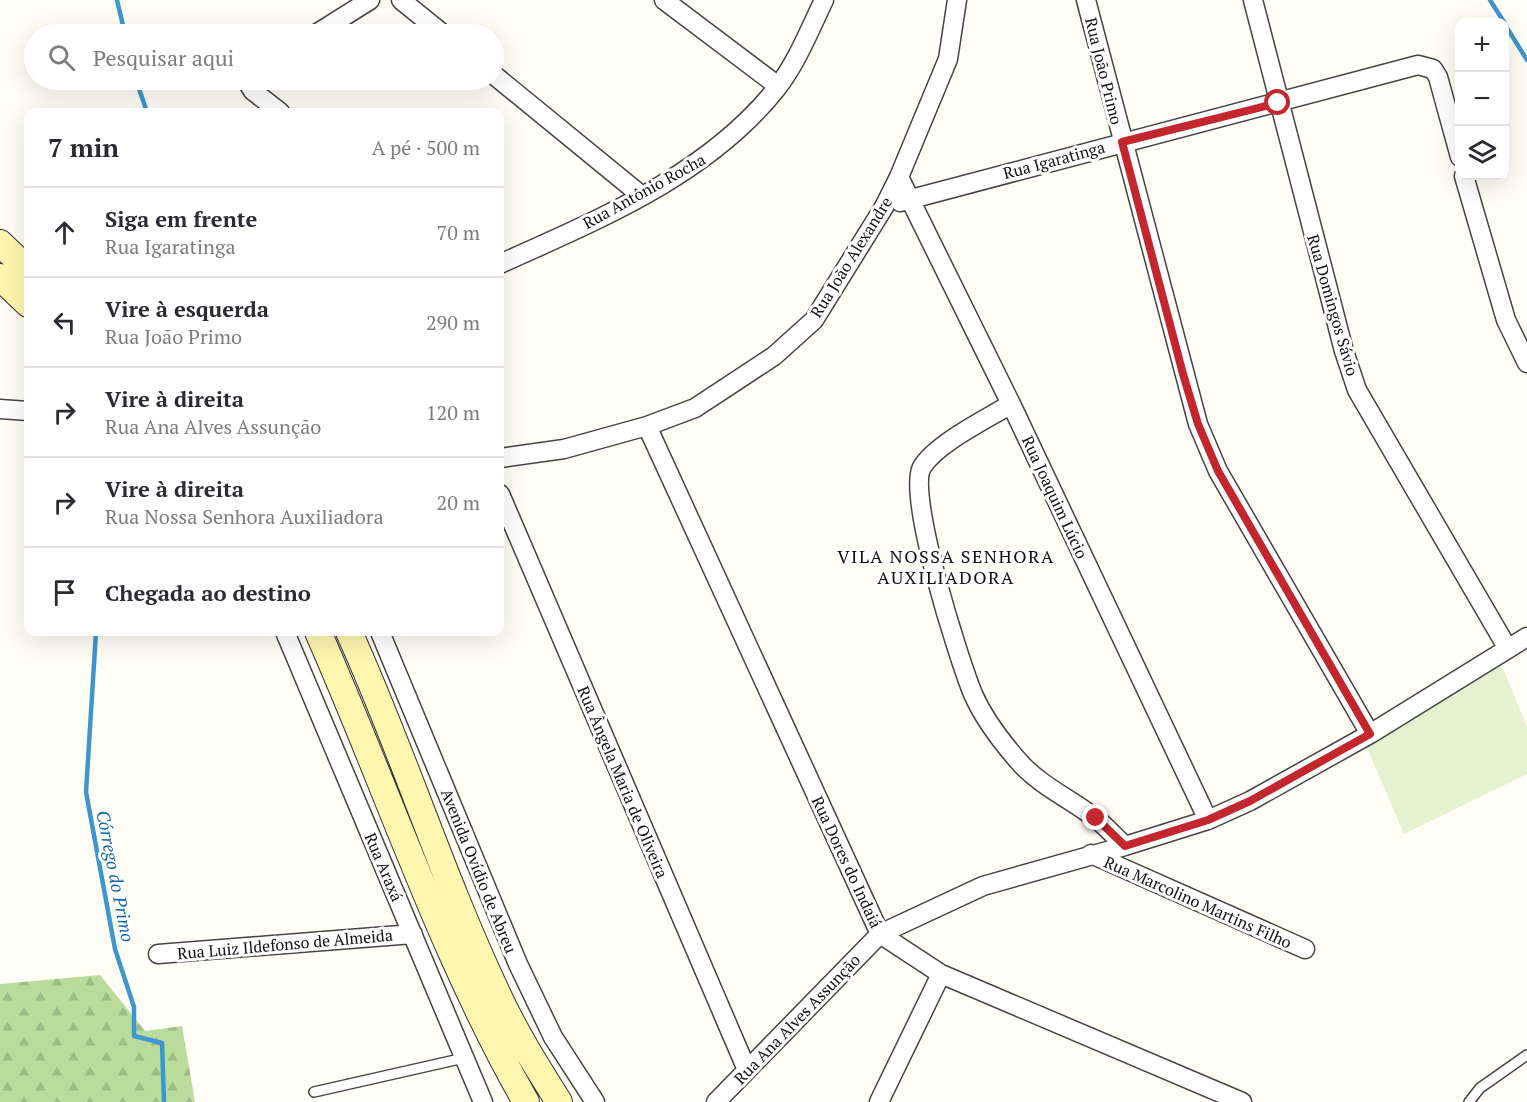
<!DOCTYPE html>
<html lang="pt">
<meta charset="utf-8">
<style>
body{margin:0;font-family:"PT Serif",serif;background:#f2f2f3;color:#2b2b33}
.controls{position:absolute;right:18px;top:18px;display:grid;overflow:hidden;border-radius:12px;box-shadow:0 6px 24px #0002}
.controls button{width:54px;height:54px;display:grid;place-items:center;padding:0;border:0;border-bottom:2px solid #e1e1e2;background:#fff;color:#2b2b33;font:30px sans-serif}
.stop{position:absolute;width:18px;height:18px;margin:-14px;border:4px solid #c4262e;border-radius:50%;background:#fff}
.stop.end{background:#c4262e;border-color:#fff;box-shadow:0 2px 6px #0008}
.list{margin:0;padding:0;list-style:none}
h2{display:flex;justify-content:space-between;align-items:center;height:78px;margin:0;padding:0 24px;font-size:26px}
h2 small{font-size:20px;font-weight:400;color:#7c7c81}
.list li{display:grid;grid-template-columns:39px 1fr auto;gap:18px;align-items:center;box-sizing:border-box;height:90px;padding:0 24px;border-top:2px solid #e1e1e2}
.list b{display:block;font-size:22px;white-space:nowrap}
.list p{margin:0;font-size:20px;white-space:nowrap;color:#7c7c81}
.list em{font-size:20px;font-style:normal;color:#7c7c81}
.icon{flex:none;width:33px;height:33px;fill:none;stroke:currentColor;stroke-width:2;stroke-linecap:round;stroke-linejoin:round}
.map{position:relative;flex:none;width:1527px;height:1102px;overflow:hidden}
.search{position:absolute;background:#fff;box-shadow:0 6px 24px #0002;left:24px;top:24px;width:480px;height:66px;display:flex;align-items:center;gap:15px;box-sizing:border-box;padding:0 21px;border-radius:33px;color:#7c7c81;font-size:22px}
.panel{position:absolute;background:#fff;box-shadow:0 6px 24px #0002;left:24px;top:108px;width:480px;height:528px;border-radius:12px}
.map>svg:first-child{display:block}
</style>
<div class="map">
<svg width="1527" height="1102" viewBox="0 0 1527 1102">
<defs>
<pattern id="forest-firs" width="22" height="20" patternUnits="userSpaceOnUse" patternTransform="scale(1.5)"><rect width="22" height="20" fill="#b9dc9c"/><path d="M5 1l3.5 6h-7zM16 11l3.5 6h-7z" fill="#9ebc85"/></pattern>
</defs>
<rect width="100%" height="100%" fill="#fffdf5"/>
<path fill="url(#forest-firs)" d="M 100,975 L 145,1031 L 182,1026 L 195,1102 L 0,1102 L 0,984 Z"/>
<path fill="#e6f2cf" d="M 1500,661 L 1527,727 L 1527,774 L 1404,834 L 1366,745 Z"/>
<g fill="none" stroke-linecap="round" stroke-linejoin="round">
<path stroke="#3f96cf" stroke-width="4.5" d="M 117,0 L 125,34
M 1490,0 L 1504,22
M 1504,23 L 1527,60
M 136,80 L 147,112
M 96,632 L 86,792 L 115,949 L 134,1007 L 134,1036 L 162,1043 L 164,1102"/>
<defs>
<path id="lane" d="M 314,1092 L 464,1058
M 1469,1102 L 1480,1088 L 1527,1055"/>
<path id="street" d="M 401,0 L 443,34
M 664,0 L 778,86
M 1086,0 L 1198,424 L 1218,471 L 1370,734
M 1253,0 L 1344,351 L 1357,390 L 1508,649
M 316,34 L 370,0
M 494,75 L 642,196
M 246,80 L 253,91 L 280,112
M 1464,176 L 1506,320 L 1527,363
M 899,177 L 1011,404 L 1208,820
M 900,202 L 1418,65 L 1433,69 L 1438,77 L 1460,157
M 500,264 C 599,219 707,176 777,88 C 797,62 810,29 824,0
M 1011,404 C 987,419 937,443 922,467 C 906,494 959,660 973,694 C 984,719 1004,745 1022,765 C 1043,787 1072,800 1095,818 C 1106,826 1115,837 1125,846
M 0,409 L 28,411
M 647,426 L 880,934 L 941,974 L 1242,1102
M 500,458 L 564,449 L 647,426 L 695,408 L 774,356 L 814,320 L 884,207 L 899,177 L 948,59 L 957,0
M 500,494 L 747,1070
M 285,632 L 483,1102
M 380,632 L 518,964 L 553,1037 L 595,1102
M 1091,854 L 1305,949
M 158,954 L 413,934
M 716,1102 L 880,934 L 983,886 L 1125,846 L 1208,820 L 1250,801 L 1370,734 L 1527,637
M 879,1102 L 941,974"/>
<path id="secondary" d="M 0,243 L 28,270
M 0,277 L 28,304
M 318,632 C 387,788 441,953 526,1102
M 349,632 C 403,751 442,877 498,995 C 515,1032 537,1067 559,1102"/>
</defs>
<use href="#lane" stroke="#444" stroke-width="12"/>
<use href="#street" stroke="#444" stroke-width="21"/>
<use href="#secondary" stroke="#333" stroke-width="28"/>
<use href="#lane" stroke="#fff" stroke-width="9"/>
<use href="#street" stroke="#fff" stroke-width="18"/>
<use href="#secondary" stroke="#fff6b0" stroke-width="26"/>
</g>
<g fill="none" stroke-linecap="round" stroke-linejoin="round">
<path stroke="#c4262e" stroke-width="8" d="M 1096,818 L 1125,846 L 1208,820 L 1250,801 L 1370,734 L 1218,471 L 1198,424 L 1183,374 L 1122,142 L 1278,103"/>
</g>
<g text-anchor="middle" dominant-baseline="central" stroke-width="6" stroke-linejoin="round" paint-order="stroke">
<g font-size="16" fill="#111" stroke="#fff">
<text transform="translate(1104 71) rotate(76)">Rua João Primo</text>
<text transform="translate(1054 160) rotate(-15)">Rua Igaratinga</text>
<text transform="translate(644 191) rotate(-29)">Rua Antônio Rocha</text>
<text transform="translate(851 257) rotate(-58)">Rua João Alexandre</text>
<text transform="translate(1333 305) rotate(74)">Rua Domingos Sávio</text>
<text transform="translate(1055 497) rotate(65)">Rua Joaquim Lúcio</text>
<text transform="translate(623 782) rotate(67)">Rua Ângela Maria de Oliveira</text>
<text transform="translate(847 862) rotate(65)">Rua Dores do Indaiá</text>
<text transform="translate(384 867) rotate(67)">Rua Araxá</text>
<text transform="translate(479 871) rotate(68)">Avenida Ovídio de Abreu</text>
<text transform="translate(1198 902) rotate(24)">Rua Marcolino Martins Filho</text>
<text transform="translate(285 944) rotate(-5)">Rua Luiz Ildefonso de Almeida</text>
<text transform="translate(797 1019) rotate(-46)">Rua Ana Alves Assunção</text>
</g>
<g font-size="18" letter-spacing="1.5" fill="#111" stroke="#fff">
<text x="946" y="556">VILA NOSSA SENHORA<tspan x="946" dy="21">AUXILIADORA</tspan></text>
</g>
<g font-size="18" font-style="italic" fill="#1768a6" stroke="#fff">
<text transform="translate(116 876) rotate(79)">Córrego do Primo</text>
</g>
</g>
</svg>
<div class="controls">
<button>+</button>
<button>−</button>
<button><svg class="icon" aria-label="layers" viewBox="0 0 24 24"><path d="M12 4l9 5-9 5-9-5zM3 14l9 5 9-5"/></svg></button>
</div>
<div class="stop" style="left:1278px;top:103px"></div>
<div class="stop end" style="left:1096px;top:818px"></div>
<div class="search"><svg class="icon" aria-label="search" viewBox="0 0 24 24"><circle cx="10" cy="10" r="6"/><path d="M15 15l6 6"/></svg>Pesquisar aqui</div>
<section class="panel">
<h2>7 min<small>A pé · 500 m</small></h2>
<ul class="list">
<li><svg class="icon" aria-label="ahead" viewBox="0 0 24 24"><path d="M12 20V5M6 11l6-6 6 6"/></svg><div><b>Siga em frente</b><p>Rua Igaratinga</p></div><em>70 m</em></li>
<li><svg class="icon" aria-label="left" viewBox="0 0 24 24"><path d="M17 20v-9H6M10 6l-5 5 5 5"/></svg><div><b>Vire à esquerda</b><p>Rua João Primo</p></div><em>290 m</em></li>
<li><svg class="icon" aria-label="right" viewBox="0 0 24 24"><path d="M7 20v-9h11M14 6l5 5-5 5"/></svg><div><b>Vire à direita</b><p>Rua Ana Alves Assunção</p></div><em>120 m</em></li>
<li><svg class="icon" aria-label="right" viewBox="0 0 24 24"><path d="M7 20v-9h11M14 6l5 5-5 5"/></svg><div><b>Vire à direita</b><p>Rua Nossa Senhora Auxiliadora</p></div><em>20 m</em></li>
<li><svg class="icon" aria-label="arrive" viewBox="0 0 24 24"><path d="M6 21V4h12l-3 4 3 4H6"/></svg><div><b>Chegada ao destino</b></div></li>
</ul>
</section>
</div>
